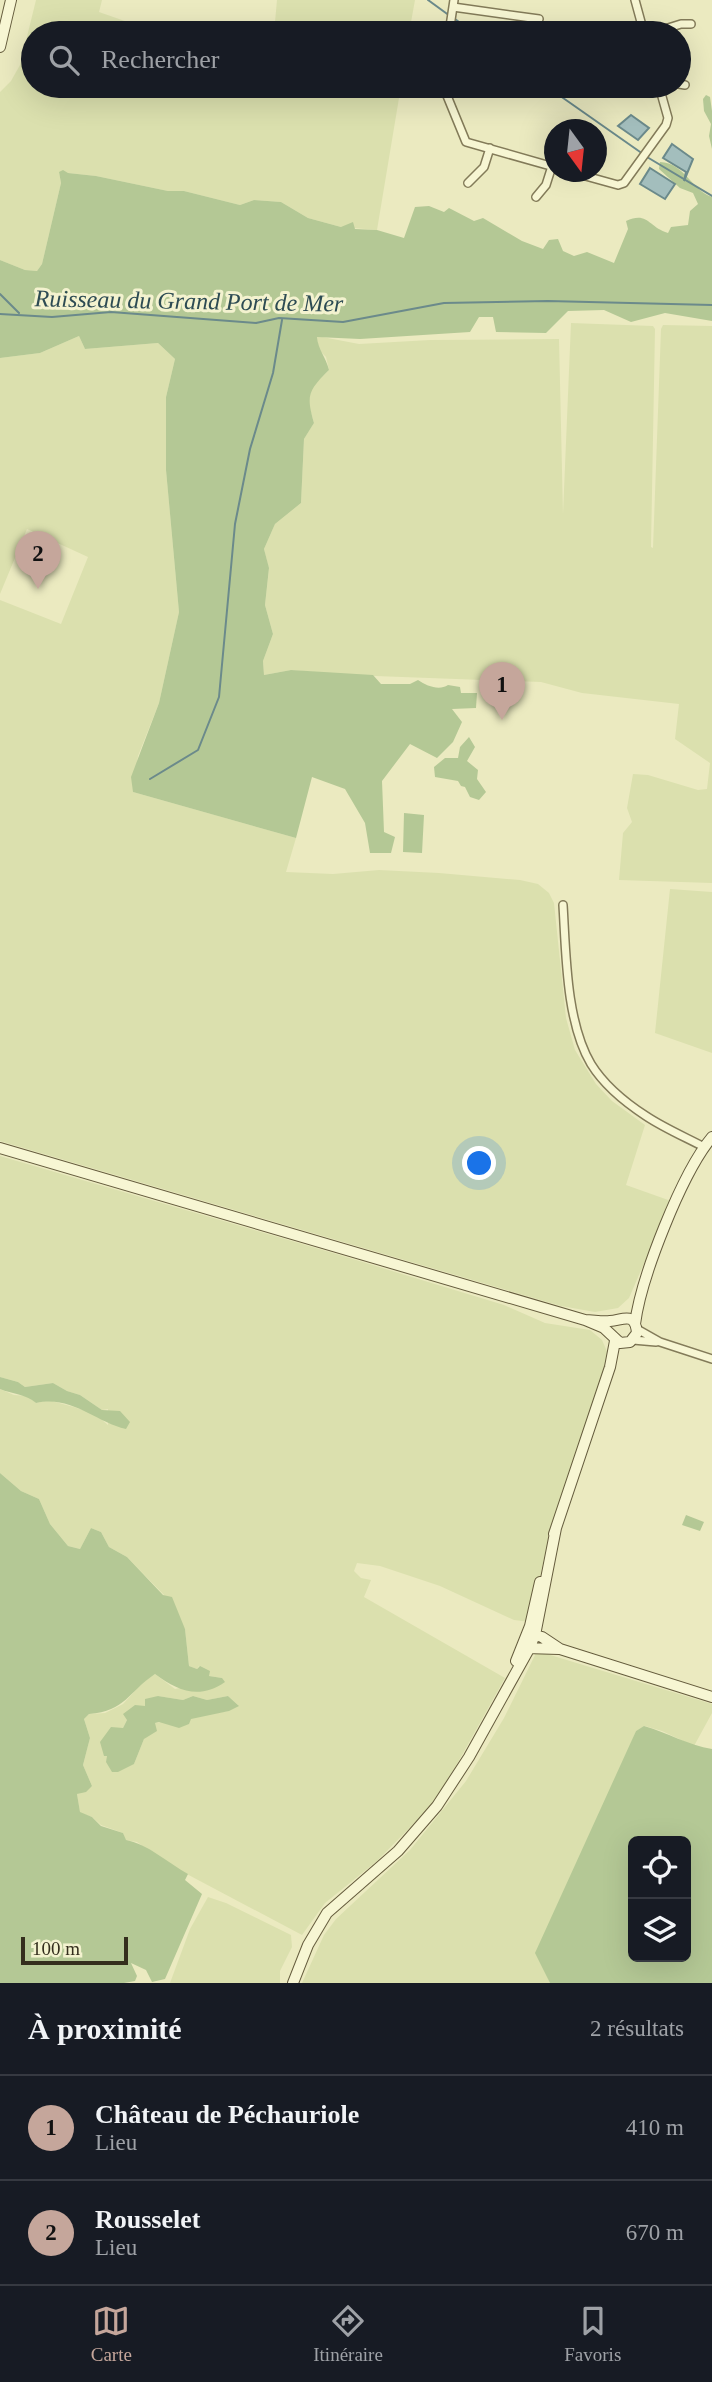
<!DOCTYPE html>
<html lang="fr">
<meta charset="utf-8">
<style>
body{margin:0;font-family:Georgia,serif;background:#20242c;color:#f1f3f6}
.controls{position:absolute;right:21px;bottom:21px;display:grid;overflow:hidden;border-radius:10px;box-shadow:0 7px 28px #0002}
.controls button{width:63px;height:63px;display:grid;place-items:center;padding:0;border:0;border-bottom:2px solid #363941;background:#171b24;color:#f1f3f6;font:35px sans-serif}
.compass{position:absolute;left:544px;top:119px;width:63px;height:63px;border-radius:50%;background:#171b24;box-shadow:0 7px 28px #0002;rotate:165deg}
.scale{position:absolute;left:21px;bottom:18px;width:107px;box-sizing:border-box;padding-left:7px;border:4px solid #342e1d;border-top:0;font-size:19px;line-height:24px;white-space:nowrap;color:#342e1d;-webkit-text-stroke:5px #f3f2cf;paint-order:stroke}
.you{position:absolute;left:480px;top:1164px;width:24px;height:24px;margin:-18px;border:5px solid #fff;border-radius:50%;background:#1a73e8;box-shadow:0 0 0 10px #1a73e833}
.badge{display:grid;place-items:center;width:46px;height:46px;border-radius:50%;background:#c5a69b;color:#111;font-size:23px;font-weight:700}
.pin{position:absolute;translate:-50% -58px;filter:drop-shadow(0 2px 4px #0008)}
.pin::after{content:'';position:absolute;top:37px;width:24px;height:21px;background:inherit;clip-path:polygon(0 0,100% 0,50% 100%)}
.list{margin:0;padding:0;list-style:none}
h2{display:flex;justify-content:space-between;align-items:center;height:91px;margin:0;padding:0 28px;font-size:30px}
h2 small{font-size:23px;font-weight:400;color:#9ea1a6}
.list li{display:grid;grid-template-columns:46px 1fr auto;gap:21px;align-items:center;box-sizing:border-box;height:105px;padding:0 28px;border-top:2px solid #363941}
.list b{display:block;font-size:26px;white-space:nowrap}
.list p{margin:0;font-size:23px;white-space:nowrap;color:#9ea1a6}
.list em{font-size:23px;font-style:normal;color:#9ea1a6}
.icon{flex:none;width:38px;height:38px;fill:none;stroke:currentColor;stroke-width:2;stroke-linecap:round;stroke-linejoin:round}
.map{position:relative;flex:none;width:712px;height:1983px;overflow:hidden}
.search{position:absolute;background:#171b24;box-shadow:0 7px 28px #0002;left:21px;right:21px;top:21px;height:77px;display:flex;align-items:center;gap:18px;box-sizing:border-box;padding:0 24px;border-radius:38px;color:#9ea1a6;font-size:26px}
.sheet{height:301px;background:#171b24}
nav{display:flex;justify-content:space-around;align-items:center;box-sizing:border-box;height:98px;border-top:2px solid #363941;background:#171b24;font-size:19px;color:#9ea1a6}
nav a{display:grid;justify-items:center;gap:4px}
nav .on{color:#c5a69b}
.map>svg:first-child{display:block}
</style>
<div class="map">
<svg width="712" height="1983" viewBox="0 0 712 1983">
<rect width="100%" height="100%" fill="#ebeac0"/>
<path fill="#dbe0ae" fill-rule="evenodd" d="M 36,0 L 102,0 L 99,12 L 159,33 L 33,33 L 33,86 L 401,86 L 377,230 L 341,227 L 308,218 L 281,202 L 254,200 L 240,205 L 184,191 L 168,191 L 96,176 L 59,172 L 61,183 L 42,264 L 37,271 L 25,270 L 0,260 L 0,92 L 11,81 L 20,65 Z
M 277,0 L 415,0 L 409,33 L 274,33 Z
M 571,323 L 653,326 L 655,329 L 651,547 L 653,548 L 661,329 L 663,325 L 712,326 L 712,883 L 619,880 L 623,833 L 632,822 L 627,808 L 633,774 L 648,775 L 698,790 L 707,789 L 710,763 L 675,739 L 679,704 L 582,693 L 541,682 L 348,675 L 291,670 L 264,675 L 263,661 L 273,634 L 265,605 L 269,569 L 264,549 L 275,524 L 301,503 L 304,439 L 314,423 L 308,402 L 311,388 L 329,370 L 326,357 L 318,349 L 317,336 L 359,344 L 430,340 L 559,339 L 563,514 Z
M 79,336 L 85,349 L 158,343 L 175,359 L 166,397 L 166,470 L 179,612 L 159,703 L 138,756 L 133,792 L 296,838 L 286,872 L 333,874 L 379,870 L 439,873 L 520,880 L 538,884 L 549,893 L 554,903 L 566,1018 L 575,1050 L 596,1084 L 612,1101 L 645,1125 L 626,1185 L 671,1201 L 629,1298 L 618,1308 L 595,1312 L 561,1306 L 0,1141 L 0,600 L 61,624 L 88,557 L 27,529 L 0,594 L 0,358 L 40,353 Z
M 670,889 L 712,892 L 712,1053 L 655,1033 Z
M 0,1156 L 333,1253 L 504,1305 L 545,1323 L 590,1330 L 602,1340 L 609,1356 L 581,1438 L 545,1554 L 530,1622 L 514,1620 L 440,1586 L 380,1566 L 357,1563 L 354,1571 L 361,1578 L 371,1580 L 364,1597 L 505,1678 L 452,1773 L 430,1807 L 377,1861 L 325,1903 L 302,1935 L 166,1863 L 137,1842 L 125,1840 L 123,1833 L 101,1825 L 92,1817 L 80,1813 L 77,1794 L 92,1786 L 83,1765 L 90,1738 L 84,1719 L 89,1714 L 105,1713 L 123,1704 L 143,1682 L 155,1674 L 175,1689 L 222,1678 L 209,1676 L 199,1666 L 197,1669 L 189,1666 L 185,1629 L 164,1595 L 127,1557 L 109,1547 L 101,1532 L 91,1528 L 80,1549 L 68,1546 L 50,1524 L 39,1499 L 21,1491 L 0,1473 L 0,1389 L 14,1395 L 28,1396 L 36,1403 L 48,1400 L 74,1407 L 95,1414 L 108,1425 L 108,1409 L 102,1410 L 80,1395 L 67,1391 L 53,1383 L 25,1387 L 18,1382 L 0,1377 ZM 158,1696 L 183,1700 L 193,1696 L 207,1700 L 228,1696 L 238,1705 L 228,1711 L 155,1723 L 144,1739 L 134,1764 L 106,1762 L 127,1720 Z
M 537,1651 L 712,1704 L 712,1713 L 694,1746 L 662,1731 L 645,1726 L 636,1731 L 543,1965 L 550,1983 L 302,1983 L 324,1935 L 336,1919 L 410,1850 L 466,1781 L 504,1718 Z
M 208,1897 L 226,1903 L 291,1935 L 292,1947 L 280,1971 L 280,1983 L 170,1983 L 190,1929 Z"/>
<path fill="#b4c895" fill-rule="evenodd" d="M 706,95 L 710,97 L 712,111 L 712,149 L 709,136 L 711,124 L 704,111 L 703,99 Z
M 660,162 C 685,163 691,190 712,197 L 712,321 L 665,313 L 631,322 L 604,310 L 568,311 L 546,333 L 496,332 L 493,317 L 479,317 L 470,332 L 360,339 L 317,337 C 318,350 326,357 329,370 C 308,391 306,395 314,423 L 304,439 L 301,503 L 275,524 L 264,549 L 269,568 L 265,605 L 273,634 L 263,661 L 264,675 L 291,670 L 373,675 L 381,684 L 410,684 L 418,680 C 427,686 439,691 448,685 L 460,687 L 461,693 L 477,693 L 476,708 L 452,709 L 462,722 L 453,742 L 437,758 L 410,744 L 382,781 L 384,832 L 395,837 L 391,853 L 370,853 L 365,823 L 345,789 L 312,777 L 296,838 L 133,792 L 131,777 L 159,703 L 179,612 L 166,470 L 166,397 L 175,359 L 158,343 L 85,349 L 79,336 L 40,353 L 0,358 L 0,260 L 25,270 L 37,271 L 42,264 L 61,183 L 59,172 L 63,170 L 68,173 L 96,176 L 168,191 L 184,191 L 240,205 L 254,200 L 281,202 L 308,218 L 341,227 L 353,222 L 355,229 L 377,230 L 404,238 L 415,207 L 429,206 L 444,212 L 449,208 L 474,221 L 483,218 L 522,241 L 543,249 L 549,240 L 558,239 L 563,251 L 574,256 L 587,252 L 614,263 L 628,229 L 626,221 C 648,211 648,227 668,233 L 671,227 L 688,225 L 690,211 L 698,204 L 693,193 L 680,188 L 659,169 Z
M 469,737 L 475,747 L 467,761 L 478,770 L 477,779 L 486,792 L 479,800 L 470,797 L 465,787 L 461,786 L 458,781 L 435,777 L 434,767 L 445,758 L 458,758 L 460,747 Z
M 404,813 L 424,815 L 422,853 L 403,852 Z
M 0,1377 L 18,1382 L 25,1387 L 53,1383 L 67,1391 L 80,1395 L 102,1410 L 120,1411 L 130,1422 L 126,1429 C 95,1422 72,1395 36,1403 C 26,1394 12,1394 0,1389 Z
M 0,1473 L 21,1491 L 39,1499 L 50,1524 L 68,1546 L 80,1549 L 91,1528 L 101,1532 L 109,1547 L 127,1557 L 163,1595 L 172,1597 L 185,1629 L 189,1666 L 197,1669 L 200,1666 L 210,1671 L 209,1676 L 222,1678 L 225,1682 C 199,1700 178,1691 155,1674 C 128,1692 126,1711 89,1714 L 84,1719 L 90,1738 L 83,1765 L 92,1786 L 86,1792 L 77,1794 L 80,1812 L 92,1817 L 101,1826 L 123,1833 L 126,1840 C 148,1844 168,1863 188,1874 L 185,1880 L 202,1894 L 165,1979 L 152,1982 L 146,1970 L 131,1963 L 137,1976 L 135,1981 L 124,1983 L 0,1983 Z
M 686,1515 L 704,1522 L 700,1531 L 682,1525 Z
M 158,1696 L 183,1700 L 193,1696 L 207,1700 L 228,1696 L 239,1706 L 229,1711 L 191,1719 L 189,1724 L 179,1728 L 159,1722 L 155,1723 L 157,1731 L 144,1739 L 134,1764 L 118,1772 L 112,1772 L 106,1762 L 107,1756 L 104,1756 L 100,1742 L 111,1727 L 123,1728 L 127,1720 L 123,1714 L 135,1705 L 145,1706 L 145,1699 Z
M 644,1726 C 668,1733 688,1745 712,1749 L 712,1983 L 550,1983 L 535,1953 L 636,1731 ZM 633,1841 L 686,1841 L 686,1957 L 633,1957 Z"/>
<path fill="#a3bebd" stroke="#6b8a8b" stroke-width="2" d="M 631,115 L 649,128 L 638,140 L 618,126 Z
M 672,144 L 693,159 L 684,181 L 686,172 L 663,158 Z
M 650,168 L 675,184 L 665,199 L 640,184 Z"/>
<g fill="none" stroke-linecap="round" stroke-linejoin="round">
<path stroke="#6b8a8b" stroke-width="2" d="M 428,0 L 450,16
M 455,19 L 474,33
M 546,86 L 643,154
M 647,157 L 712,196
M 0,294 L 19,313
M 0,314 L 52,317 L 111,312 L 256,323 L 279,318 L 343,322 L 444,303 L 548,301 L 712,305
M 150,779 L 198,750 L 219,697 L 235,524 L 250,449 L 273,373 L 282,320"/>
<defs>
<path id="street" d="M 635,0 L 644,33
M 453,7 L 539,19
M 449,33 L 454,0
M 652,33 L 681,24 L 691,24
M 679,84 L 685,85
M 443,86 L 466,142 L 554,167
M 660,89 L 673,86
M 571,172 L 618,185 L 624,183 L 666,125 L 668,118 L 659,86
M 468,183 L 484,167 L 490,148
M 536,197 L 546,185 L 552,166
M 563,905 C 566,953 566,1022 591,1064 C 604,1085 626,1103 646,1116 C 664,1128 685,1137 704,1147
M 637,1329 L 660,1342 L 712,1359
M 633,1340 L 656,1342"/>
<path id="secondary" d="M 0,47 L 11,0
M 0,1148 L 585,1320 L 604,1328 L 620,1343 L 630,1342 L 637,1333 C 635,1311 623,1320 610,1321 C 602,1322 593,1320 585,1320
M 635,1324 C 641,1277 682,1173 712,1137
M 554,1534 L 610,1367 L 615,1341
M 531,1634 L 542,1637 L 560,1649 L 712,1697
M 526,1648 L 559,1649
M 516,1661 L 530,1626 L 540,1582
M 293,1983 L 308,1945 L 327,1913 L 398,1851 L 437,1806 L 469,1757 L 529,1649 L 535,1635 L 556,1528"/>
</defs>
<use href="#street" stroke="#837b59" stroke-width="10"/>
<use href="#secondary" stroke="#655c3d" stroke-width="12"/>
<use href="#street" stroke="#f7f6d3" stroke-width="7"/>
<use href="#secondary" stroke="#f7f6d3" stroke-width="10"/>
</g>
<g text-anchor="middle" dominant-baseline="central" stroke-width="6" stroke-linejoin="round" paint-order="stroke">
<g font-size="24" font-style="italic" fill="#2d4b53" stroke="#f3f2cf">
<text transform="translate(189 301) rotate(1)">Ruisseau du Grand Port de Mer</text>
</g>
</g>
</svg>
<div class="controls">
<button><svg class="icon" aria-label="locate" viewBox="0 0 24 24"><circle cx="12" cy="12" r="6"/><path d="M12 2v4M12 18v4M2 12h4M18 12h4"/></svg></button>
<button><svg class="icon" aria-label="layers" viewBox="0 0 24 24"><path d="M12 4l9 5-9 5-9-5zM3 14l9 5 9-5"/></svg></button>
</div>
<svg class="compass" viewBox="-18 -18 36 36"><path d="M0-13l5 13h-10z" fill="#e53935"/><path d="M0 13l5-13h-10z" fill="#9ea1a6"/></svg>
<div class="scale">100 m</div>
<div class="you"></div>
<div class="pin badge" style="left:502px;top:720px">1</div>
<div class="pin badge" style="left:38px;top:589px">2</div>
<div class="search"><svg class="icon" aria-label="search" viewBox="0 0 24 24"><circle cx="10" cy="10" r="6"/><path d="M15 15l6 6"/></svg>Rechercher</div>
</div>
<section class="sheet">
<h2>À proximité<small>2 résultats</small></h2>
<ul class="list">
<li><span class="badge">1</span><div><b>Château de Péchauriole</b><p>Lieu</p></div><em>410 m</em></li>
<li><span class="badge">2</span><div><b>Rousselet</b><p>Lieu</p></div><em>670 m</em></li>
</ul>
</section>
<nav>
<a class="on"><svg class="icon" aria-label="map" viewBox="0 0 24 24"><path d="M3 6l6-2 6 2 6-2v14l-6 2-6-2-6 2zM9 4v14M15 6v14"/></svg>Carte</a>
<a><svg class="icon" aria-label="directions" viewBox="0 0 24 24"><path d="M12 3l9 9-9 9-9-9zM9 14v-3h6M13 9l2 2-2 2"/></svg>Itinéraire</a>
<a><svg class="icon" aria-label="saved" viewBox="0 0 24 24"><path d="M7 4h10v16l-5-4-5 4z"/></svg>Favoris</a>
</nav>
